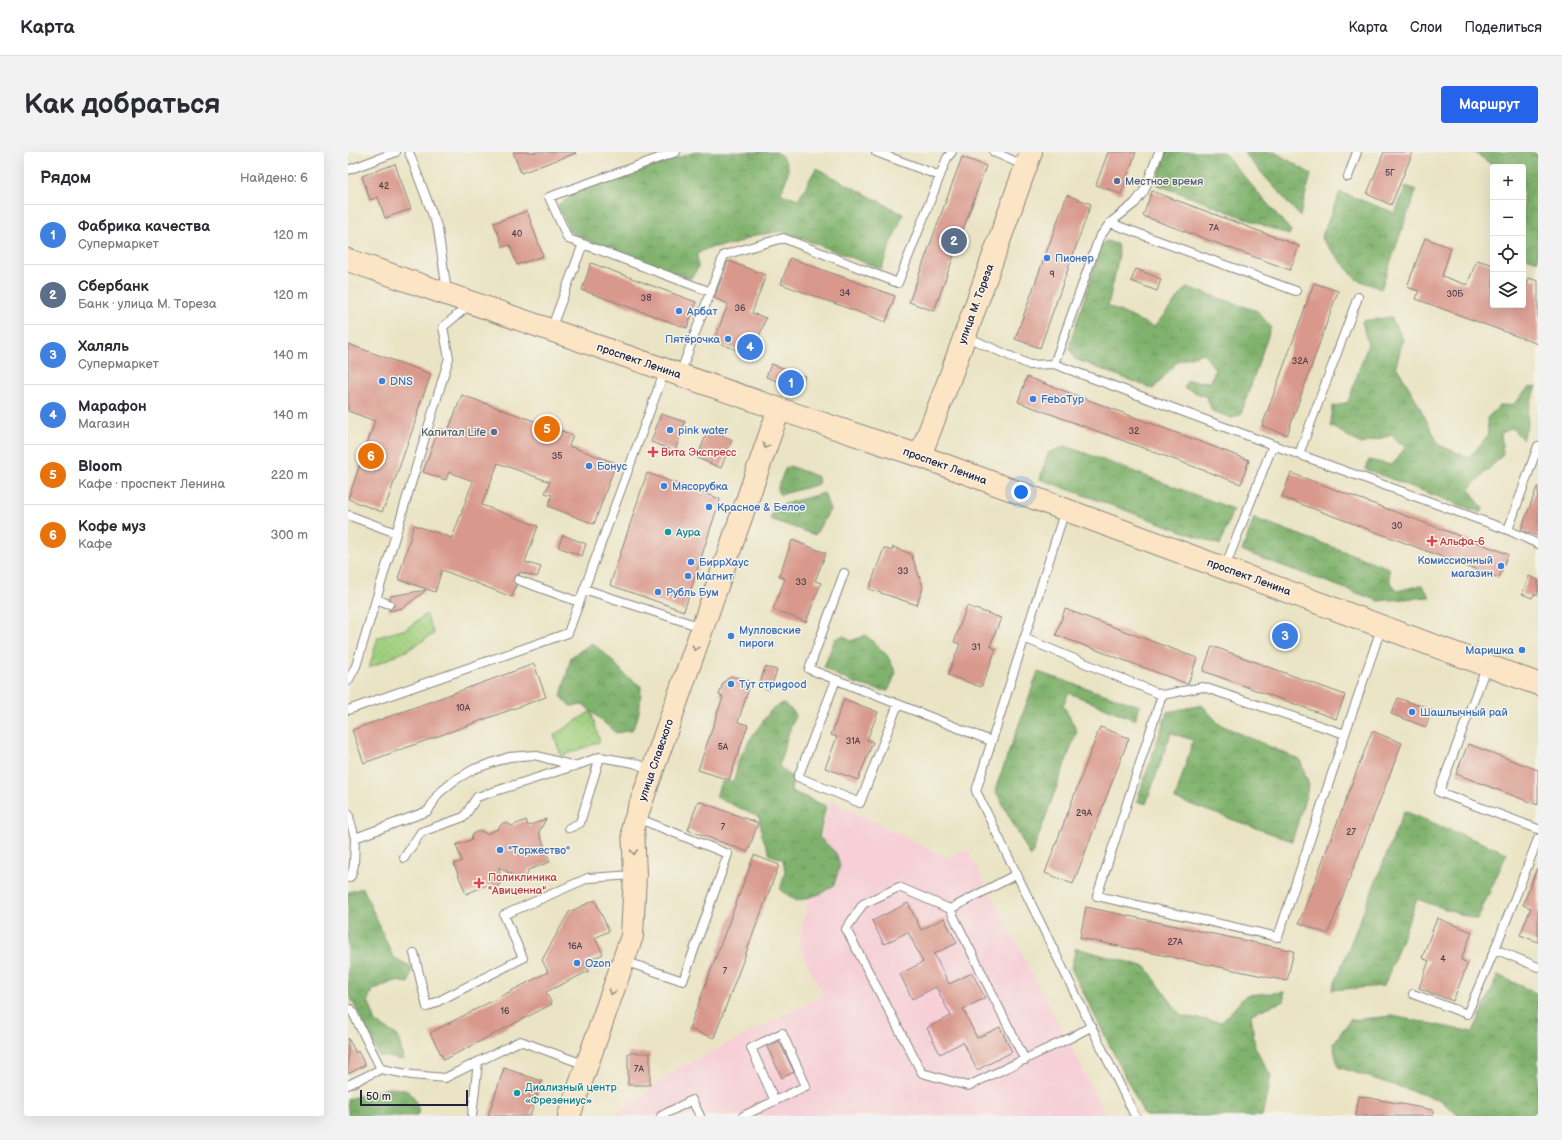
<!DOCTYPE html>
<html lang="ru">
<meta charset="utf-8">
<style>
body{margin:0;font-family:"Balsamiq Sans",sans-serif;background:#f2f2f3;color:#2b2b33}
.controls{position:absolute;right:12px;top:12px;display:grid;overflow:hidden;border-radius:4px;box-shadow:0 4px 16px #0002}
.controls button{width:36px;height:36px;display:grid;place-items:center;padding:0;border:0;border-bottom:1px solid #e1e1e2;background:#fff;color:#2b2b33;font:20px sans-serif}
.scale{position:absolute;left:12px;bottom:10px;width:108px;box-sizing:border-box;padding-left:4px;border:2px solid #22223b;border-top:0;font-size:11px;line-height:14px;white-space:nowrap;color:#22223b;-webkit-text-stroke:3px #f7f3e8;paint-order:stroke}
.you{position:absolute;left:673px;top:340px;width:14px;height:14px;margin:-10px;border:3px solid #fff;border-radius:50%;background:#1a73e8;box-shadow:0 0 0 6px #1a73e833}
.badge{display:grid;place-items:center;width:26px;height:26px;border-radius:50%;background:#2563eb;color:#fff;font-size:13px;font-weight:700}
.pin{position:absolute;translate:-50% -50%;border:2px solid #fff;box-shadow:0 1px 4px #0006}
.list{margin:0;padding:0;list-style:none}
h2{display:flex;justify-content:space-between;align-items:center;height:52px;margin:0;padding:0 16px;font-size:17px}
h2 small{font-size:13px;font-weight:400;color:#7c7c81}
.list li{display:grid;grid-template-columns:26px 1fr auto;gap:12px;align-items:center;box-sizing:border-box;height:60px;padding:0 16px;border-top:1px solid #e1e1e2}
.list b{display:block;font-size:15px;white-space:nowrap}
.list p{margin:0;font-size:13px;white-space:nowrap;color:#7c7c81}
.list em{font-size:13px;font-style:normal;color:#7c7c81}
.icon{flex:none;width:22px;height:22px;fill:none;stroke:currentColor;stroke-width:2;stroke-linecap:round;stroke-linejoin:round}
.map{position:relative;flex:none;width:1190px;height:964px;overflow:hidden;border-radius:4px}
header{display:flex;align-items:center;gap:24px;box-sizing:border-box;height:56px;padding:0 20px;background:#fff;border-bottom:1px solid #e1e1e2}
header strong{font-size:19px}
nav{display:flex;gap:22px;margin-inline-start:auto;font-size:14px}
.intro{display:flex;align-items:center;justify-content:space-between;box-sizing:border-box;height:96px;padding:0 24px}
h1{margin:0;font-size:28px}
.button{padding:10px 18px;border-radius:4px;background:#2563eb;color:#fff;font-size:14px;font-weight:700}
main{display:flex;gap:24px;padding:0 24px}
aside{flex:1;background:#fff;border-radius:4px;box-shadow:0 4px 16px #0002}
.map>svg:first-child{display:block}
</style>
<header>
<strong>Карта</strong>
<nav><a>Карта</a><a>Слои</a><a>Поделиться</a></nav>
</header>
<div class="intro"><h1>Как добраться</h1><a class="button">Маршрут</a></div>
<main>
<aside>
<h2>Рядом<small>Найдено: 6</small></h2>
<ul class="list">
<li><span class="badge" style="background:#3f7fe0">1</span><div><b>Фабрика качества</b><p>Супермаркет</p></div><em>120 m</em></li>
<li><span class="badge" style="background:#5c6f8a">2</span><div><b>Сбербанк</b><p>Банк · улица М. Тореза</p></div><em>120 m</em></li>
<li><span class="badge" style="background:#3f7fe0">3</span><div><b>Халяль</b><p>Супермаркет</p></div><em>140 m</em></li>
<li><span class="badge" style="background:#3f7fe0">4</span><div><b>Марафон</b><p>Магазин</p></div><em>140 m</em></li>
<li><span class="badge" style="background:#e8710a">5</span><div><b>Bloom</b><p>Кафе · проспект Ленина</p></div><em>220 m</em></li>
<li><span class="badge" style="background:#e8710a">6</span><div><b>Кофе муз</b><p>Кафе</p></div><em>300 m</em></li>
</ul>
</aside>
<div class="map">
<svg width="1190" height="964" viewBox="0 0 1190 964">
<defs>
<pattern id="forest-crowns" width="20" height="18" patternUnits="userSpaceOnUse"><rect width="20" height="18" fill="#80b26d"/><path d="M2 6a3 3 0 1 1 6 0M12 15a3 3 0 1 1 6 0" fill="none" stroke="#68905b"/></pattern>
<pattern id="park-dots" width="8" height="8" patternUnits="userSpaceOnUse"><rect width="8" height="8" fill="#a0d07e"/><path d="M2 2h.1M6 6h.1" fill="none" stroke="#8ab26e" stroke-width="1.8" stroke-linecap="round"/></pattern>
</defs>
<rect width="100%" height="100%" fill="#f7f3e8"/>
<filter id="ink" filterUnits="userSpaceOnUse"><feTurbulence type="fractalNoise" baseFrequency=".025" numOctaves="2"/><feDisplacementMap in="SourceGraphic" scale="8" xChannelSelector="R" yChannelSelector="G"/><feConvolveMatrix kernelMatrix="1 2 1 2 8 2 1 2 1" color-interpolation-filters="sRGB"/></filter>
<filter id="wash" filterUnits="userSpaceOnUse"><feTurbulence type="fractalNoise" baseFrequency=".012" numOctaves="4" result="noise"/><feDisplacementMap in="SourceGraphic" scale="16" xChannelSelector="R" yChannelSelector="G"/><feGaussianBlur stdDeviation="0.9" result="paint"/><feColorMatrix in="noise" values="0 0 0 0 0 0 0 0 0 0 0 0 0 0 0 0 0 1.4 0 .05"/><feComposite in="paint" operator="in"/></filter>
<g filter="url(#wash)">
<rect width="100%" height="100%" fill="#eae4c5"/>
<path fill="#f6cfd7" d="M 482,648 L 599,706 L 619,697 L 744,935 L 757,964 L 265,964 L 331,916 L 429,867 L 475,843 L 450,793 Z"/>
<path fill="url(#forest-crowns)" stroke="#516a54" d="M 347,0 L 429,0 C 448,16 438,23 433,42 L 451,47 L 468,16 L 555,62 L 533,117 L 435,79 L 408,83 L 387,92 L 360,96 L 349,102 L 350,116 L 342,127 L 248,92 L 222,80 L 210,53 L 227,41 Z
M 818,0 L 875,0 L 943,79 L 941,83 L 808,32 Z
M 895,0 L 927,0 L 963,22 L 952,64 Z
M 1126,0 L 1190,0 L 1190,109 L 1175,104 L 1175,15 L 1147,15 Z
M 1058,34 L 1068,38 L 1033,137 L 1008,127 L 973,86 L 992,40 L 1047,61 Z
M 758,89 L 769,92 L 771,103 L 760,154 L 806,175 L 839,135 L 909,159 L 923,175 L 893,262 L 884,266 L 864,259 L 859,245 L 836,236 L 839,229 L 863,230 L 867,217 L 855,201 L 830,209 L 805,237 L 727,207 L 721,195 L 753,93 Z
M 1043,165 L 1055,188 L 1048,214 L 1066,244 L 1091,293 L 1121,306 L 1140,283 L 1139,266 L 1151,254 L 1166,252 L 1180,236 L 1189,234 L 1179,261 L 1180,272 L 1174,287 L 1164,276 L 1153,281 L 1155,303 L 1121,337 L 1135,357 L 1133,361 L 1017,317 L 1021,308 L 1044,313 L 1057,296 L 1044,283 L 1013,292 L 983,274 L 984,255 L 1000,250 L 1020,192 L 1014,169 Z
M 718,294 L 885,357 L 872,393 L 692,327 L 700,301 Z
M 442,314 L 470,325 L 471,332 L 432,343 L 429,338 L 437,317 Z
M 476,341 L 482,358 L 467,383 L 422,367 L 426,355 Z
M 906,366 L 1041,416 L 1042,429 L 1049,439 L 1074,433 L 1082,445 L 1031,449 L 894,399 Z
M 518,483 L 539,503 L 548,521 L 540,539 C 519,536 493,528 476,515 L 487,487 L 495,484 L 503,489 Z
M 244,491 L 262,506 L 279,525 L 293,534 C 292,551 293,563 284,578 L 268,581 L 236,553 L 222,554 L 213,544 L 223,505 Z
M 690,520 L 792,554 L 787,568 L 721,541 L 715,553 L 729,579 L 683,705 L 647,638 Z
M 435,551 L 448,562 L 439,585 L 431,614 L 445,626 L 443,639 L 478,654 L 471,685 L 488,701 L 492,713 L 486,733 L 472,742 L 449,749 L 432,738 L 437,720 L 435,707 L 422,703 L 414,683 L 411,665 L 368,645 L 373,630 L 386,629 L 391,607 L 403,586 L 423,558 Z
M 854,553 L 871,572 L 952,608 L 961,634 L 944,689 L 827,647 L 845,588 L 823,581 L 798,652 L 789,649 L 819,560 Z
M 1056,659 L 1159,701 L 1129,768 L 1069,747 L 1036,834 L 984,838 Z
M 15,736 L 45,805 L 64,815 L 61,831 L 47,829 L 24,838 L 20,848 L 28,870 L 50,884 L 56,908 L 31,904 L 0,840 L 0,740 Z
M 728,796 L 798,815 L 833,864 L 874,870 L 898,843 L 936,840 L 936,849 L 903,862 L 907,895 L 923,924 L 914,964 L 797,964 L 723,816 Z
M 1150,823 L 1190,842 L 1190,964 L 1111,964 L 1092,948 L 990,915 L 985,892 L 1002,868 L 1044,864 L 1125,880 Z
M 40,936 C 61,937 65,939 71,959 L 69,964 L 0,964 L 0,947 Z"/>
<path fill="url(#park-dots)" stroke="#61795c" d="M 78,462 L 86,482 L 58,499 L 21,516 L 30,485 L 58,477 Z
M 243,559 L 252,590 L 213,604 L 206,583 Z"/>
<g id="blocks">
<path fill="#d9988c" d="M 165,0 L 227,0 L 228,1 L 173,21 Z
M 760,0 L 788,0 L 773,42 L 748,33 Z
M 1036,0 L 1065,0 L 1043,53 L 1019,42 Z
M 614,5 L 638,14 L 586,159 L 561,150 Z
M 47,12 L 63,57 L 37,66 L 30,45 L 22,48 L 14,24 Z
M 804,39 L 951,94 L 942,118 L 795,64 Z
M 719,43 L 743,52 L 692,196 L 667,187 Z
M 179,59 L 195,104 L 169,113 L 162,93 L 155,95 L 146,71 Z
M 1077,86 L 1103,96 L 1094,124 L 1119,133 L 1129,108 L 1145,113 L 1145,153 L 1175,153 L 1175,146 L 1181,126 L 1190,129 L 1190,192 L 1068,147 L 1071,139 L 1059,135 Z
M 442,106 L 547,144 L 538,170 L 433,132 Z
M 380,109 L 418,123 L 404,161 L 418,166 L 404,204 L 366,189 L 380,152 L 366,146 Z
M 243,111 L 348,150 L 339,176 L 234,138 Z
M 788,117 L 813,127 L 809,139 L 783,129 Z
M 966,131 L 990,139 L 939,283 L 914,274 Z
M 0,192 L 83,222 L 69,261 L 70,262 L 38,353 L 37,353 L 34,360 L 0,347 L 27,269 L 0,259 Z
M 423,212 L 457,224 L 452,237 L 418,225 Z
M 679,225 L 901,308 L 893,332 L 670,250 Z
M 114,243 L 225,283 L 221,294 L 268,311 L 246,372 L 200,354 L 204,343 L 197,341 L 202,330 L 150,311 L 134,353 L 190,374 L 177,410 L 193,415 L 189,425 L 172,420 L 171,423 L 167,424 L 165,429 L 168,433 L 164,445 L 94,418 L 87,440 L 50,427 L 66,373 L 104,386 L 125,329 L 101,320 L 98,328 L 75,320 L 91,276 L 100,279 Z
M 313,262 L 337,270 L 327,299 L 303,290 Z
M 360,278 L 384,288 L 373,316 L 349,306 Z
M 299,321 L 372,347 L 336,459 L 262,433 Z
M 943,321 L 1160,402 L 1151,426 L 934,345 Z
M 1189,335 L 1190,335 L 1190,384 L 1173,378 Z
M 215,383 L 238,392 L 234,404 L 210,395 Z
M 444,388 L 478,401 L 467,429 L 473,431 L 458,470 L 425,457 L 437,427 L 431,424 Z
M 545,395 L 563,402 L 575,435 L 569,453 L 521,437 L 536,396 L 544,399 Z
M 1181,424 L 1190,428 L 1190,443 L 1186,442 L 1184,446 L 1174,442 Z
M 78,438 L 55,456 L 40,459 L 46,454 L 45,449 L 42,447 L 43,444 Z
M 619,454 L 653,466 L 642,494 L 648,497 L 633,535 L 600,523 L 612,492 L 606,490 Z
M 717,457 L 849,506 L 840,532 L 708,483 Z
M 864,494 L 997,543 L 988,567 L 855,519 Z
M 186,512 L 198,545 L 16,611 L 4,578 Z
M 417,515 L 429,518 L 422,538 L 411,535 Z
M 383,524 L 403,530 L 390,570 L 400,573 L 381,628 L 350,618 L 375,545 L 371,543 L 375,531 Z
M 1050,546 L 1084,558 L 1078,575 L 1043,562 Z
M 496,547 L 530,560 L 519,588 L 525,590 L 510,628 L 477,616 L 489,585 L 483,583 Z
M 752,575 L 781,586 L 725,732 L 697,721 Z
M 1024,579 L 1054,591 L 980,782 L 951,771 Z
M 1120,592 L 1190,618 L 1190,653 L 1108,622 Z
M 350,649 L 410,671 L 400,700 L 340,678 Z
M 198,667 L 191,680 L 202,710 L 180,718 L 179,723 L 175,726 L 170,726 L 151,715 L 153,731 L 149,735 L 145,735 L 139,733 L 118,742 L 106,712 L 114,709 L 108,693 L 123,688 L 124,683 L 128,680 L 133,679 L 138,682 L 150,677 L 152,674 L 155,671 L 159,671 L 164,674 L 178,668 L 180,674 Z
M 406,703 L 431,713 L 366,886 L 341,877 Z
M 1189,716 L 1190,717 L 1190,790 L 1172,783 L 1183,756 L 1175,753 Z
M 247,748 L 261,779 L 247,786 L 255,802 L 237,810 L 241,819 L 198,840 L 204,852 L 96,908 L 82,881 L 200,820 L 194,808 L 221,760 Z
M 560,751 L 573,778 L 596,766 L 609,791 L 586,802 L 601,832 L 624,821 L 637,846 L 615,857 L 629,886 L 652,875 L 664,900 L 629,918 L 615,890 L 592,902 L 579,876 L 603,864 L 588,835 L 564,847 L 552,822 L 575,810 L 560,780 L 536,792 L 524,769 Z
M 738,755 L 946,799 L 939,829 L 732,786 Z
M 1089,766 L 1124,780 L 1113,808 L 1120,811 L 1105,849 L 1071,836 L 1081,809 L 1074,806 Z
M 0,886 L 8,901 L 10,899 L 17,913 L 0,922 Z
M 431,889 L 446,920 L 434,926 L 419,895 Z
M 280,901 L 302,901 L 302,933 L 280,933 Z
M 156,916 L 194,929 L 182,964 L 140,964 Z
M 1011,944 L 1085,958 L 1085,964 L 1008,964 Z"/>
</g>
</g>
<g filter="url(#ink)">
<use href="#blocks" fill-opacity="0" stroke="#868380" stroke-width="1"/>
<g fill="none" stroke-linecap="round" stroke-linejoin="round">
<defs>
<path id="lane" d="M 61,0 L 90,77 L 99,140
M 528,0 L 592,24
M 646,0 L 677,14
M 811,0 L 796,39 L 787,51 L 762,71 L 751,86 L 706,212 L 925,293 L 877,415
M 0,18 L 48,0
M 1000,25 L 1009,0
M 762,71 L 948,139
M 235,92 L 363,140
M 203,177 L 235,92 L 220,87 L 201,45 L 328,0
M 617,184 L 682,213 L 706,212
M 332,222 L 376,103 L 435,86 L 550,131 L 599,6 L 604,0
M 925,293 L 1160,378
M 1190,294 L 1160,378 L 1190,392
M 951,302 L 1010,145
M 717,358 L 628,639 L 787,964
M 0,363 L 48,381
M 496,421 L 461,517 L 643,589
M 170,428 L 231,450
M 236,437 L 353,475
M 28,447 L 41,452
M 676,486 L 814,543 L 855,535 L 997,582 L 930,785 L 749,744 L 814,543
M 1139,513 L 1091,640 L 1190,677
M 488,528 L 450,625 L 512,651 L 550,552
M 0,529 L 8,514 L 101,206 L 95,175 L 121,153
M 0,558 L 220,481 L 317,218
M 997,582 L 1034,474
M 0,661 L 7,686 L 80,659 L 90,642 L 107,628 L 126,617 L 161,605 L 186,603 L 227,614 L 252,605 L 286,611 L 303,618
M 221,676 L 232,671 L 252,605
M 56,706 L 73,680 L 116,665 L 129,645 L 226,614
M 669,722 L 602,757 L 551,735 L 515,752 L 498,777 L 574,921 L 620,934 L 724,885 L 744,874
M 0,726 L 3,724 L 6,713 L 7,686
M 602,757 L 677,908
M 1147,797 L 1190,815
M 66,801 L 79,855 L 175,806 L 156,763 L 240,726 L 286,723
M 276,809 L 335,829 L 380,702 L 289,666
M 1065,842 L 1119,862 L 1147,797 L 1190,687
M 0,858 L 3,857 L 33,917 L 64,923 L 97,926 L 172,889 L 238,913
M 0,933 L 33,917
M 124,964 L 130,910
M 313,964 L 344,948 L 352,964
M 395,964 L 458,934 L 434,881 L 403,896 L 427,949"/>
<path id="secondary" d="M 0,108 L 431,257 L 572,304 L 1190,532
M 572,304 L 601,228 L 683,0
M 221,964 L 284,784 L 287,723 L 285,674 L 431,257"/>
</defs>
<use href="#lane" stroke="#868380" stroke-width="10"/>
<use href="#secondary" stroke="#868380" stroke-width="24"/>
<use href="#lane" stroke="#fff" stroke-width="8"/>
<use href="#secondary" stroke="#fce5c4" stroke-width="22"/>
</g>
<defs><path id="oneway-chevron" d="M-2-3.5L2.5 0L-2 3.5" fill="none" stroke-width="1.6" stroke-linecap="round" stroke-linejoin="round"/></defs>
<g stroke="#9a8d86">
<use href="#oneway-chevron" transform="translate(418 294) rotate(109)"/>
<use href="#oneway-chevron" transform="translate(347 496) rotate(109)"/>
<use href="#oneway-chevron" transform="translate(286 700) rotate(88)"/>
<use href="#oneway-chevron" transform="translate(264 840) rotate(109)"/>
</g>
</g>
<g fill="#5c6f8a" stroke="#f7f3e8" stroke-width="1.5">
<circle cx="769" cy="29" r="4"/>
<circle cx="146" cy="280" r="4"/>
</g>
<g fill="#3f7fe0" stroke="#f7f3e8" stroke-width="1.5">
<circle cx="699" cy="106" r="4"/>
<circle cx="331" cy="159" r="4"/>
<circle cx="380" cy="187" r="4"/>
<circle cx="34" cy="229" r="4"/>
<circle cx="685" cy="247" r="4"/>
<circle cx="322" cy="278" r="4"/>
<circle cx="241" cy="314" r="4"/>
<circle cx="316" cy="334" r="4"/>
<circle cx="361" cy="355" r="4"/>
<circle cx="343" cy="410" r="4"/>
<circle cx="1153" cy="414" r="4"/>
<circle cx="340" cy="424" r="4"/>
<circle cx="310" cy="440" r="4"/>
<circle cx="383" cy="484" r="4"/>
<circle cx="1174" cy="498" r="4"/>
<circle cx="383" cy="532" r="4"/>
<circle cx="1064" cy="560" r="4"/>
<circle cx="152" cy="698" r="4"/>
<circle cx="229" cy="811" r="4"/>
</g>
<g fill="#e0444e" stroke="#f7f3e8" stroke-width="1.5">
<path d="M303 294h4v4h4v4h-4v4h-4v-4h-4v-4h4z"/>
<path d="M1082 383h4v4h4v4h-4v4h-4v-4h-4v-4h4z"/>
<path d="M129 725h4v4h4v4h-4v4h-4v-4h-4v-4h4z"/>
</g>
<g fill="#0f9aa8" stroke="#f7f3e8" stroke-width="1.5">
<circle cx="320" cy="380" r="4"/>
<circle cx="169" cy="941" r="4"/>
</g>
<g text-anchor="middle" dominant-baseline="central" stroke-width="3" stroke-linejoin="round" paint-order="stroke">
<g font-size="9" fill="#50404f">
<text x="1042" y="21">5Г</text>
<text x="36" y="34">42</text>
<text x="866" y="76">7А</text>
<text x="169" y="82">40</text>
<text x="704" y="122">9</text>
<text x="497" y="141">34</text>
<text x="1107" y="142">30Б</text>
<text x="298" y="146">38</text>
<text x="392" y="156">36</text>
<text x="952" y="209">32А</text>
<text x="786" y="279">32</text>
<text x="209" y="304">35</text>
<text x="1049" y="374">30</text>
<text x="555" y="419">33</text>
<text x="453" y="430">33</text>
<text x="628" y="495">31</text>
<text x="115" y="556">10А</text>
<text x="505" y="589">31А</text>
<text x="375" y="595">5А</text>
<text x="736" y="661">29А</text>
<text x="375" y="675">7</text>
<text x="1003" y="680">27</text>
<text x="827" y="790">27А</text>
<text x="227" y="794">16А</text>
<text x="1095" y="807">4</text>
<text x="377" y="819">7</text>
<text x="157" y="859">16</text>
<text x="291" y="917">7А</text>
</g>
<g font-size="11" fill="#4e5e75" stroke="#f7f3e8" text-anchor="start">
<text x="777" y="29">Местное время</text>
<text x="138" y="280" text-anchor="end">Капитал Life</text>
</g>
<g font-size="11" fill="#366cbe" stroke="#f7f3e8" text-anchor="start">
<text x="707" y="106">Пионер</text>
<text x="339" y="159">Арбат</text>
<text x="372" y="187" text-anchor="end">Пятёрочка</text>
<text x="42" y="229">DNS</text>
<text x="693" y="247">FebaТур</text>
<text x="330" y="278">pink water</text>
<text x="249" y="314">Бонус</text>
<text x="324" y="334">Мясорубка</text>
<text x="369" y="355">Красное &amp; Белое</text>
<text x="1145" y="408" text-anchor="end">Комиссионный<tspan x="1145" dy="13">магазин</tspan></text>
<text x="351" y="410">БиррХаус</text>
<text x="348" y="424">Магнит</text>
<text x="318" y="440">Рубль Бум</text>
<text x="391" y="478">Мулловские<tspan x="391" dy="13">пироги</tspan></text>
<text x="1166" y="498" text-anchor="end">Маришка</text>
<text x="391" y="532">Тут стриgood</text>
<text x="1072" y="560">Шашлычный рай</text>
<text x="160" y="698">"Торжество"</text>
<text x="237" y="811">Ozon</text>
</g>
<g font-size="11" fill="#22223b" stroke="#f7f3e8">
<text transform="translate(628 152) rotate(-70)">улица М. Тореза</text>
<text transform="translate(291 209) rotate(19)">проспект Ленина</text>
<text transform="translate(597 314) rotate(20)">проспект Ленина</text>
<text transform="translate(901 425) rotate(20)">проспект Ленина</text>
<text transform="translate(308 608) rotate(-71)">улица Славского</text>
</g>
<g font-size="11" fill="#be3a42" stroke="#f7f3e8" text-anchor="start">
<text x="313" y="300">Вита Экспресс</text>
<text x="1092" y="389">Альфа-6</text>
<text x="140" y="725">Поликлиника<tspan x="140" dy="13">"Авиценна"</tspan></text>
</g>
<g font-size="11" fill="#0d838f" stroke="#f7f3e8" text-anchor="start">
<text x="328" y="380">Аура</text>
<text x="177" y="935">Диализный центр<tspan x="177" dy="13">«Фрезениус»</tspan></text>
</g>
</g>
</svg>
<div class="controls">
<button>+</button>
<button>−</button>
<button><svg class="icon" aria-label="locate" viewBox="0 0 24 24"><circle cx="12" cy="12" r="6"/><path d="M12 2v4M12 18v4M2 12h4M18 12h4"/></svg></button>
<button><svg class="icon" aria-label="layers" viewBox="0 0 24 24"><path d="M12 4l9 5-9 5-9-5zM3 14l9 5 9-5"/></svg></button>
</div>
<div class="scale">50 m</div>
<div class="you"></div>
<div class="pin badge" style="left:443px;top:231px;background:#3f7fe0">1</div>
<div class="pin badge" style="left:606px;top:89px;background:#5c6f8a">2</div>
<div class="pin badge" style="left:937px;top:484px;background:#3f7fe0">3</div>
<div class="pin badge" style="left:402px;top:195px;background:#3f7fe0">4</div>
<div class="pin badge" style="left:199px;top:277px;background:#e8710a">5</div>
<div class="pin badge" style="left:23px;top:304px;background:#e8710a">6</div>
</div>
</main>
